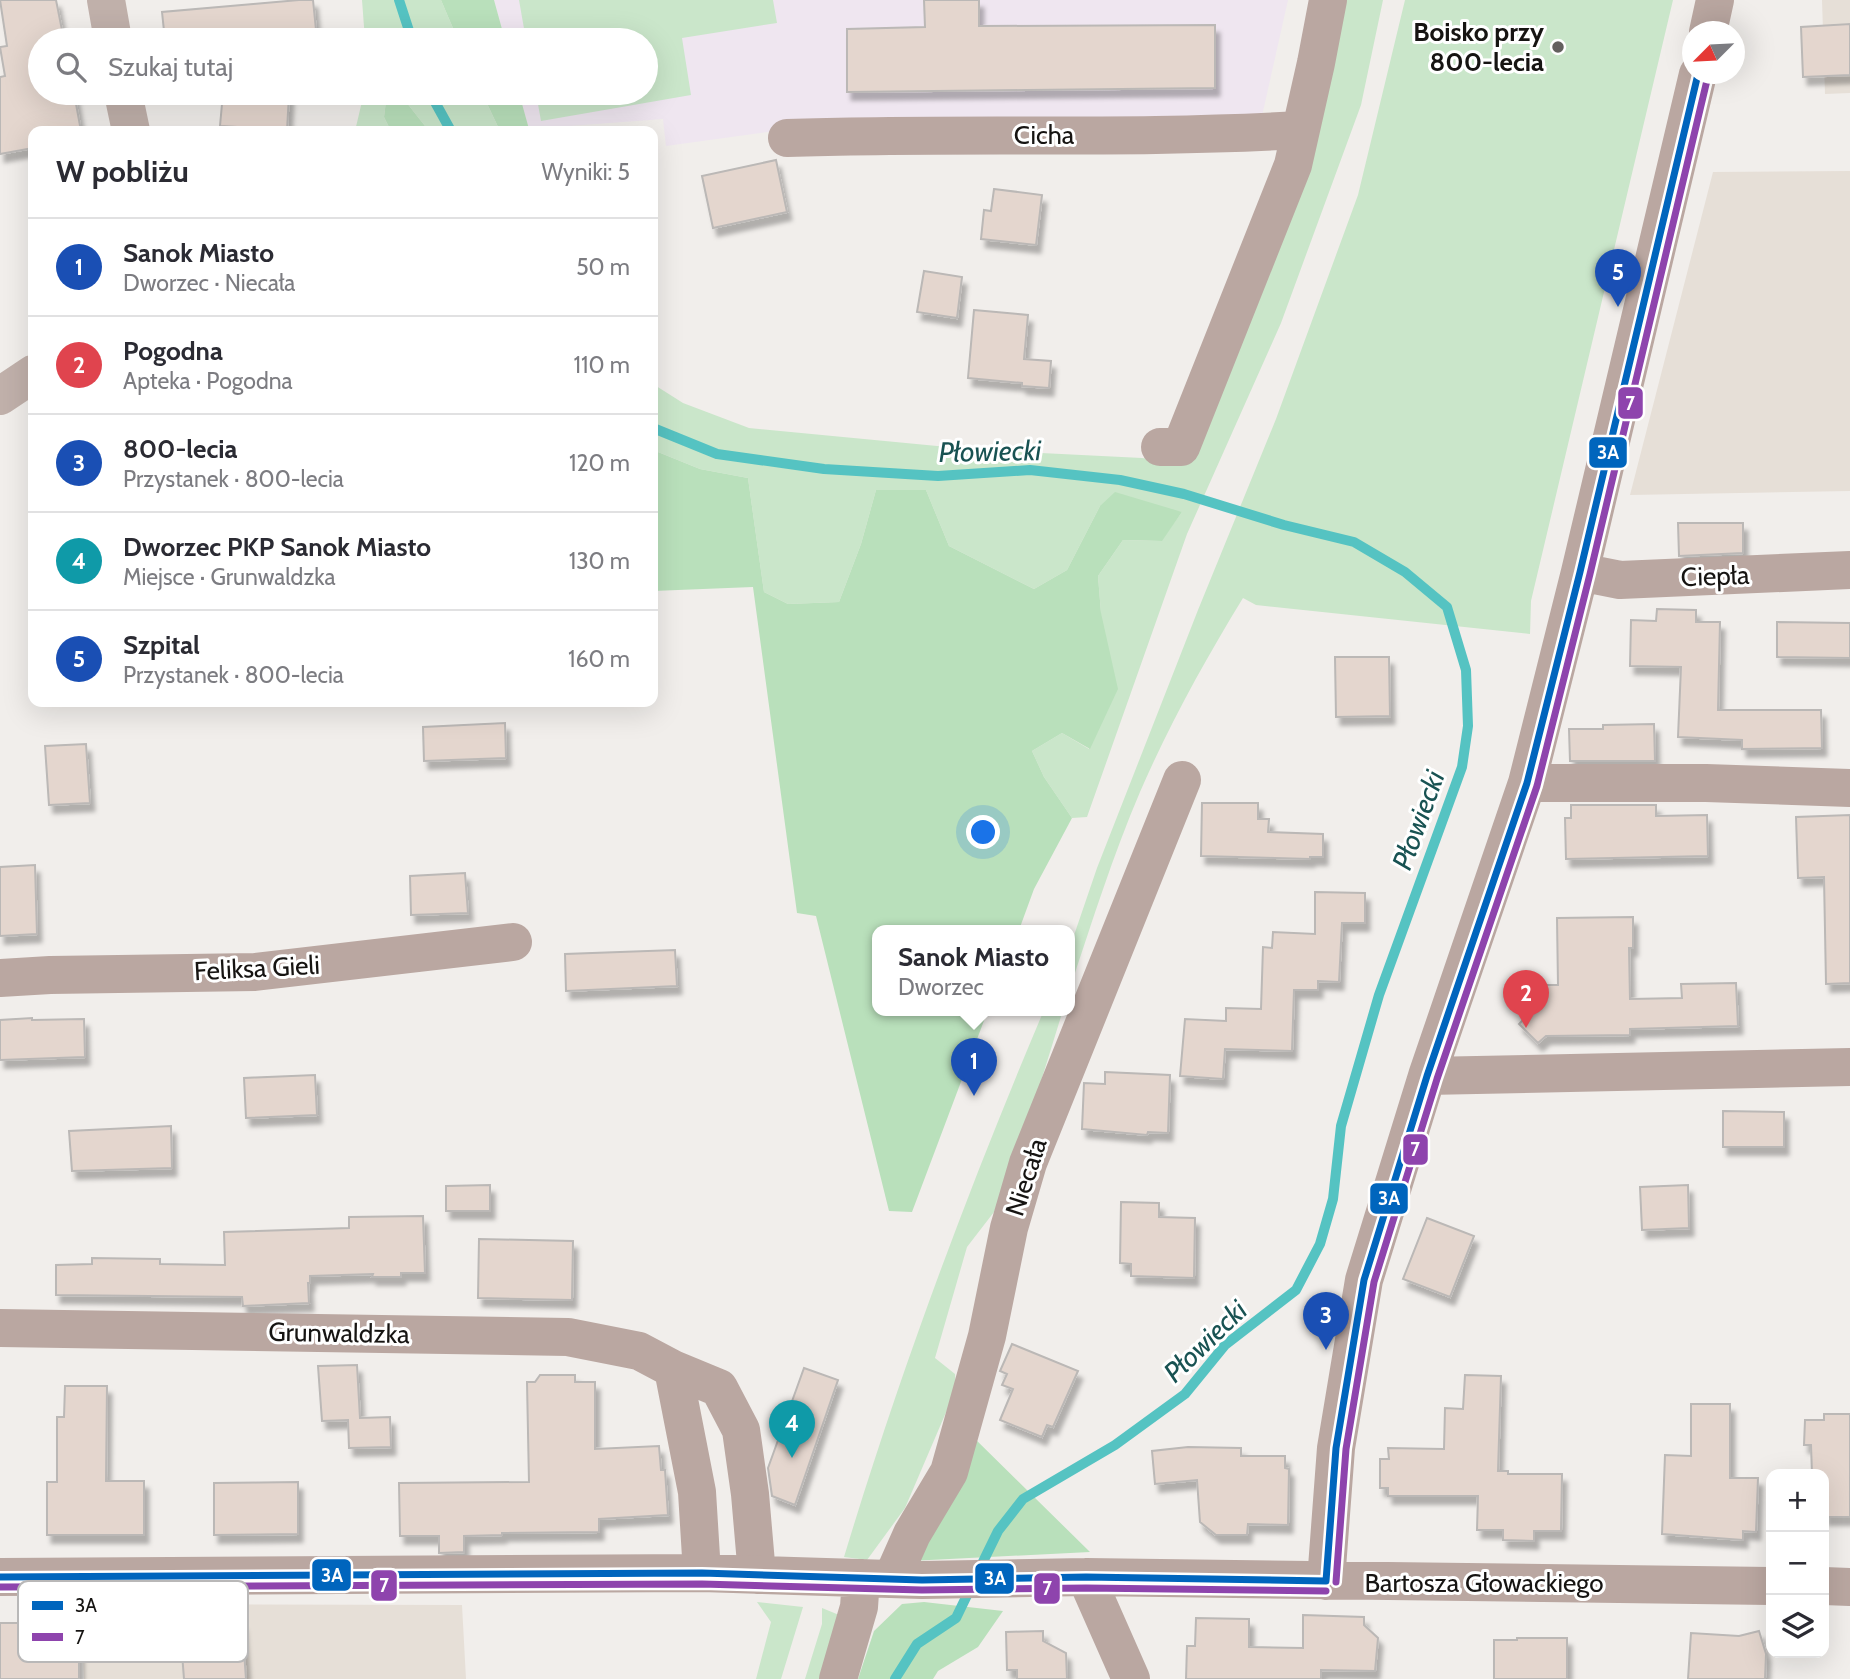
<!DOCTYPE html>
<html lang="pl">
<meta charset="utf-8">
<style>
body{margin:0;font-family:Cabin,sans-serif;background:#f7f7f7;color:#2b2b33}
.controls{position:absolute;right:21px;bottom:21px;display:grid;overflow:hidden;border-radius:14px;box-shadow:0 7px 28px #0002}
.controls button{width:63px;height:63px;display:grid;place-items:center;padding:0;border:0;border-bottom:2px solid #e1e1e2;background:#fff;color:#2b2b33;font:35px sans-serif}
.compass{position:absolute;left:1682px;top:21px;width:63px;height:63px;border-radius:50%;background:#fff;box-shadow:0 7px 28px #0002;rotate:246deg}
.you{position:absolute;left:984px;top:833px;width:24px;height:24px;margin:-18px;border:5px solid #fff;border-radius:50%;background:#1a73e8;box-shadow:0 0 0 10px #1a73e833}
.badge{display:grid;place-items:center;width:46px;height:46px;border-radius:50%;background:#63605e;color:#fff;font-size:23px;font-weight:700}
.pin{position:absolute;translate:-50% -58px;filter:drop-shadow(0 2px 4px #0008)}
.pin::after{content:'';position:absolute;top:37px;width:24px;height:21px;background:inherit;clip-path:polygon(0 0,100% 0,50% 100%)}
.popup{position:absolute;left:872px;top:925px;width:203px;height:91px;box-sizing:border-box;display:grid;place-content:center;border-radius:14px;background:#fff;filter:drop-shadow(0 2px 5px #0005);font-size:23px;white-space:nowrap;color:#7c7c81}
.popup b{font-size:26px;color:#2b2b33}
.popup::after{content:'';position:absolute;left:50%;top:100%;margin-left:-14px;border:14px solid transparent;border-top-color:#fff}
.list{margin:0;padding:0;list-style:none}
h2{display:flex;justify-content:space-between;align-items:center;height:91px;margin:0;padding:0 28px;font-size:30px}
h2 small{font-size:23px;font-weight:400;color:#7c7c81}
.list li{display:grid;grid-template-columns:46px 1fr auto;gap:21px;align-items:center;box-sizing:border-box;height:98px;padding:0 28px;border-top:2px solid #e1e1e2}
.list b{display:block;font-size:26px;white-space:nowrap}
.list p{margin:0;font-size:23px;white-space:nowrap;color:#7c7c81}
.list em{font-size:23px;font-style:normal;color:#7c7c81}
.icon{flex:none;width:38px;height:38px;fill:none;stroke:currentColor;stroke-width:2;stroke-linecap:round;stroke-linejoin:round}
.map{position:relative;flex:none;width:1850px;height:1679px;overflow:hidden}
.search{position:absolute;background:#fff;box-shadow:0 7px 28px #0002;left:28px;top:28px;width:630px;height:77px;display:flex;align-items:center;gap:18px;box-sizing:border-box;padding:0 24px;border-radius:38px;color:#7c7c81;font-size:26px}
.panel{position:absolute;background:#fff;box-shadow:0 7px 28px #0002;left:28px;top:126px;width:630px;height:581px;border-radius:14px}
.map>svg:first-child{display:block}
</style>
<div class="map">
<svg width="1850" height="1679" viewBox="0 0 1850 1679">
<defs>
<filter id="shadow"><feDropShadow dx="4.5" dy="8" stdDeviation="2" flood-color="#0004"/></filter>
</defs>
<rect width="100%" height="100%" fill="#f1eeeb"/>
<path fill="#e6dfd7" d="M 1822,0 L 1850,0 L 1850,93 L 1825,94 Z
M 1850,171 L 1850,491 L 1630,495 L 1713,172 Z
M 81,1604 L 462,1605 L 466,1679 L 84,1679 Z"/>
<path fill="#efe6f0" d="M 494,0 L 1288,0 L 1262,116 L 839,122 L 666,146 L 663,119 L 529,129 L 519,93 L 646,93 L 646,40 L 505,40 Z"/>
<path fill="#cae6ca" d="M 362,0 L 441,0 L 458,40 L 365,40 Z
M 519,0 L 773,0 L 777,23 L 682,38 L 691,95 L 541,121 L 536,93 L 646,93 L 646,40 L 526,40 Z
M 1340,0 L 1383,0 L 1361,105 L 1281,323 L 1187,534 L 1087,817 L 1072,818 L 1044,777 L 1032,751 L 1062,733 L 1089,749 L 1101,613 L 1098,576 L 1123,540 L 1161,541 L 1182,512 L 1100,506 L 1067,570 L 1034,589 L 949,546 L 926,490 L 876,490 L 861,544 L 839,602 L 788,604 L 764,592 L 748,478 L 700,469 L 653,450 L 653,384 L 683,403 L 749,428 L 979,450 L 1142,458 L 1187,465 L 1287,220 Z
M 1405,0 L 1673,0 L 1531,601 L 1530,634 L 1256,605 L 1243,598 C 1205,660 1169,725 1140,792 C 1113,855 1092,922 1070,988 L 1070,947 L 1097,868 L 1198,610 L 1276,419 L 1358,195 Z
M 364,93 L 387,93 L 384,117 L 391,131 L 355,131 Z
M 399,93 L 482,93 L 500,131 L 429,131 Z
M 1044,1010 L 1063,1010 L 1020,1149 L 994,1212 L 967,1247 L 935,1358 L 955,1374 L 956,1389 L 905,1508 L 867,1560 L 844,1557 C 900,1372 968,1189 1044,1010 Z
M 757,1602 L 803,1607 L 781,1679 L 756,1679 L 771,1622 Z
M 822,1608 L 844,1617 L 824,1679 L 805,1679 L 822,1624 Z"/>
<path fill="#b9e0bb" d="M 441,0 L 494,0 L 505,40 L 458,40 Z
M 387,93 L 399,93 L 429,131 L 391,131 L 384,117 Z
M 482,93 L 519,93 L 529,129 L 500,131 Z
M 653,450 L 700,469 L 748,478 L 764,592 L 788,604 L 839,602 L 861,544 L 876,490 L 926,490 L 949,546 L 1034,589 L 1067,570 L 1100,506 L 1115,492 L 1182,512 L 1162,541 L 1123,540 L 1098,576 L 1101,613 L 1118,689 L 1090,749 L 1062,733 L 1032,751 L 1044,777 L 1072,818 L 1034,889 L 1019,930 L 878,930 L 878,1010 L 988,1010 L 912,1212 L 889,1211 L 816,916 L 797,913 L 753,587 L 653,591 Z
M 970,1434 L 1090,1552 L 910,1561 Z
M 924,1602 L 1003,1611 L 978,1647 L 938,1671 L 933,1679 L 858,1679 L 874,1631 L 902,1604 Z"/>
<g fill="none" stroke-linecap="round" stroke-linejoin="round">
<path stroke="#55c3c2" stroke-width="10" d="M 399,0 L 412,40
M 430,93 L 451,131
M 653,428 L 717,454 L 824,469 L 938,476 L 1030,470 L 1120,480 L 1184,494 L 1284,525 L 1354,542 L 1405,572 L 1447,607 L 1466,670 L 1468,726 L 1462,767 L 1379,995 L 1341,1126 L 1333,1199 L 1320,1244 L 1296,1290 L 1225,1345 L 1185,1394 L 1115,1445 L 1023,1499 L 998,1531 L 978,1572
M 895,1679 L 917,1644 L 956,1618 L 971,1587"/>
</g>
<path fill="#e4d6ce" stroke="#bbb8b6" stroke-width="2" filter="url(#shadow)" d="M 0,0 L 56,0 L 64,40 L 40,40 L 40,93 L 74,93 L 81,131 L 33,131 L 33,148 L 0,154 L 0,77 L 5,76 L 0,47 L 7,46 Z
M 299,0 L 313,0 L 317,40 L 274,40 L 273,30 L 165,40 L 162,12 Z
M 924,0 L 979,0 L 979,26 L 1215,25 L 1215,88 L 847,92 L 847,29 L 925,27 Z
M 1850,24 L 1850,75 L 1803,77 L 1801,27 Z
M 223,93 L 289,95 L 287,130 L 220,126 Z
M 776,160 L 787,212 L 713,228 L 702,176 Z
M 994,189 L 1042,195 L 1036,245 L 981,239 L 984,210 L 991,211 Z
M 924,271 L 962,277 L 957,318 L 917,312 Z
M 974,310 L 1028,315 L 1024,359 L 1051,361 L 1049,388 L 1022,386 L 1022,383 L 968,378 Z
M 1678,523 L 1743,523 L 1743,553 L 1679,556 Z
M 1657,609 L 1696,610 L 1696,622 L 1720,622 L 1718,710 L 1821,710 L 1822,748 L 1742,749 L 1742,740 L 1678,737 L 1681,667 L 1630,666 L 1631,620 L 1656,621 Z
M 1777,622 L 1850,623 L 1850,658 L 1777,657 Z
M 1335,657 L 1389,657 L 1390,716 L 1336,717 Z
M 505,723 L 506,758 L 424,761 L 423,727 Z
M 1654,724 L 1655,761 L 1570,761 L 1569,729 L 1603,729 L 1603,725 Z
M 86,744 L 90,803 L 49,805 L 45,746 Z
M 1202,803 L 1258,803 L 1258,819 L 1269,819 L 1268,832 L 1323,834 L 1323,857 L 1310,857 L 1310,859 L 1201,856 Z
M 1571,805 L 1656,805 L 1656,816 L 1707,815 L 1708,856 L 1566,859 L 1565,818 L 1571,818 Z
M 1850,815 L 1850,983 L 1826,984 L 1824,877 L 1798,878 L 1796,817 Z
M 35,865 L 37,934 L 0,936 L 0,867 Z
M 465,873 L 468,913 L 411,915 L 410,876 Z
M 1315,892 L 1365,893 L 1365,923 L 1342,923 L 1339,982 L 1318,981 L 1318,990 L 1294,990 L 1292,1051 L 1225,1049 L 1223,1079 L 1180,1076 L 1185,1019 L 1226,1021 L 1226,1008 L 1261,1009 L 1263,947 L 1272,948 L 1273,932 L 1315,934 Z
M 1633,917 L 1633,948 L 1629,948 L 1630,999 L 1682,998 L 1681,984 L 1736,983 L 1738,1026 L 1630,1029 L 1630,1035 L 1546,1036 L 1538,1043 L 1519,1024 L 1526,1017 L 1525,985 L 1558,985 L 1557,918 Z
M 675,950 L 677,986 L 566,991 L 565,954 Z
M 32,1018 L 32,1020 L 84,1019 L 85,1057 L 0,1060 L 0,1020 Z
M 1105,1072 L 1170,1075 L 1168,1133 L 1148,1132 L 1147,1135 L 1082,1129 L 1084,1083 L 1105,1084 Z
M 315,1075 L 317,1115 L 246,1118 L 244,1078 Z
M 1723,1111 L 1784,1112 L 1784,1147 L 1723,1147 Z
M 171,1126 L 172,1168 L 72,1171 L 69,1131 Z
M 490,1185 L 490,1211 L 446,1211 L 446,1186 Z
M 1688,1185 L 1689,1228 L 1642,1230 L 1640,1187 Z
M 1121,1202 L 1159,1203 L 1159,1217 L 1195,1218 L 1194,1278 L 1131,1276 L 1131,1264 L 1120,1263 Z
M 423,1216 L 425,1273 L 401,1273 L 401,1277 L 372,1277 L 373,1274 L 310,1276 L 310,1283 L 308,1283 L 309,1303 L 243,1306 L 242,1297 L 56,1295 L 56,1265 L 92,1264 L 92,1258 L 160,1259 L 160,1264 L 225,1265 L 224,1232 L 349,1228 L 349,1217 Z
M 1427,1218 L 1474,1236 L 1450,1297 L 1403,1279 Z
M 479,1239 L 573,1241 L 572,1300 L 478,1298 Z
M 1012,1344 L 1078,1371 L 1053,1427 L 1047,1425 L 1042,1437 L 1000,1420 L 1013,1389 L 1002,1385 L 1007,1374 L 1000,1371 Z
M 357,1365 L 360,1418 L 390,1417 L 391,1447 L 349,1448 L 348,1420 L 322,1421 L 318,1366 Z
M 804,1368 L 838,1380 L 795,1505 L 772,1496 L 768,1468 Z
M 540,1375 L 575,1375 L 575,1382 L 595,1382 L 595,1449 L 659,1446 L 661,1470 L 665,1470 L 668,1515 L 599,1519 L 599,1532 L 502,1533 L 502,1535 L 464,1536 L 464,1552 L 439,1553 L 439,1536 L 400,1536 L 399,1483 L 529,1482 L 527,1382 L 535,1382 Z
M 1465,1375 L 1501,1376 L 1498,1471 L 1508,1471 L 1508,1474 L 1562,1474 L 1561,1531 L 1534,1531 L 1534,1541 L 1503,1540 L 1503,1530 L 1477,1530 L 1478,1496 L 1388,1496 L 1388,1488 L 1380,1488 L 1380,1459 L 1389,1459 L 1388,1448 L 1444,1449 L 1445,1408 L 1463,1409 Z
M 65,1386 L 107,1386 L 106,1481 L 144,1481 L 144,1535 L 47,1535 L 47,1482 L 57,1482 L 57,1417 L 64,1417 Z
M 1691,1404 L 1730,1404 L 1730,1478 L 1758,1478 L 1756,1532 L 1743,1531 L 1743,1540 L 1662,1534 L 1665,1455 L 1691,1456 Z
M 1824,1414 L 1850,1414 L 1850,1517 L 1824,1517 L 1824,1474 L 1812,1474 L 1811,1445 L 1804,1445 L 1805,1420 L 1824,1420 Z
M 1188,1447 L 1241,1448 L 1241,1456 L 1285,1456 L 1285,1468 L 1289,1469 L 1288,1525 L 1248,1524 L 1247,1535 L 1216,1535 L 1200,1522 L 1197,1480 L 1155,1484 L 1152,1451 Z
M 298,1482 L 298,1534 L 214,1535 L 214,1483 Z
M 1303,1615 L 1364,1617 L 1364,1625 L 1378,1638 L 1375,1671 L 1321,1670 L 1321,1679 L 1186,1679 L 1187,1646 L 1195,1646 L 1196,1618 L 1249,1619 L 1249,1647 L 1303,1648 Z
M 0,1623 L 79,1623 L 79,1679 L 0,1679 Z
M 242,1623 L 246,1679 L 184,1679 L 180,1627 Z
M 1043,1631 L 1043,1641 L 1066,1653 L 1067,1679 L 1017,1679 L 1017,1670 L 1007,1670 L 1006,1632 Z
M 1759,1631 L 1766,1654 L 1765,1679 L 1688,1679 L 1691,1633 L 1739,1636 Z
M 1517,1638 L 1567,1638 L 1567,1679 L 1494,1679 L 1494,1640 L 1517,1640 Z"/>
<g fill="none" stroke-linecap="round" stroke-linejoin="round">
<path stroke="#baa7a1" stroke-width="38" d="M 1708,32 L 1715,0
M 787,138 C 958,132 1129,140 1300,130
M 1160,447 L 1181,447 L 1293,165 L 1316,63 L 1328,0
M 1580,572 L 1620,580 L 1850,570
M 1527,783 L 1706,783 L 1850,788
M 0,978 L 50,975 L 255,972 L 513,942
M 1427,1076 L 1850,1067
M 0,1328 L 568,1337 L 639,1351 L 673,1369 L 719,1388 L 741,1430 L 750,1494 L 757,1575
M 673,1369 L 697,1492 L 702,1573
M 0,1577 L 702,1573 L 922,1580 L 1086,1577 L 1771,1586
M 1086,1577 L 1131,1679
M 892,1579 L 912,1534 L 949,1472 L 987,1336 L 1009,1228 L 1028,1163 L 1182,780
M 1326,1581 L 1336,1448 L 1364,1280 L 1427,1076 L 1527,783 L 1580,572 L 1698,74
M 1824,1586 L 1850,1587
M 838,1679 L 859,1607 L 861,1578"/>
<path stroke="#c0b0aa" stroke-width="38" d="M 106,0 L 113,40
M 123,93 L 131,131
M 0,396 L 33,374"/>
<defs>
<path id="bus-1" d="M 0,1577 L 702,1573 L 922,1580 L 1086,1577 L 1326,1581
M 1326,1581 L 1336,1448 L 1364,1280 L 1427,1076 L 1527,783 L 1580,572 L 1698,74"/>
<path id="bus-2" d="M 1336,1582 L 1346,1449 L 1374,1282 L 1437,1079 L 1537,786 L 1590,574 L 1708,76
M 0,1587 L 702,1584 L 922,1590 L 1086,1588 L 1326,1591"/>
</defs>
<use href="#bus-1" stroke="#fff" stroke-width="12"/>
<use href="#bus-2" stroke="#fff" stroke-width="12"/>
<use href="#bus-1" stroke="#0065bd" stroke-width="7"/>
<use href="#bus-2" stroke="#8e44ad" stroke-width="7"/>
</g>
<circle fill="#63605e" stroke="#fff" stroke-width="2.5" cx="1558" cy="47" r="7"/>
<g text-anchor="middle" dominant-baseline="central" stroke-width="6" stroke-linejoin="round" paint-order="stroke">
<g font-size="26" font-weight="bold" fill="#161412" stroke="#fff" text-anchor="end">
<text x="1544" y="32">Boisko przy<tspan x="1544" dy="30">800-lecia</tspan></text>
</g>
<g font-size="26" fill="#161412" stroke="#fff">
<text x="1044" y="135">Cicha</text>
<text transform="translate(1715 576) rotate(-2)">Ciepła</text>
<text transform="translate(257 968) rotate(-3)">Feliksa Gieli</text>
<text transform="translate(1026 1177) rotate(-72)">Niecała</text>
<text transform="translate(339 1333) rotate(1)">Grunwaldzka</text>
<text x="1484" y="1583">Bartosza Głowackiego</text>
</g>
<g font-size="28" font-style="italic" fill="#185252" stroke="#fff">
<text transform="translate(990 451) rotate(-1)">Płowiecki</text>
<text transform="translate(1418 820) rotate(-70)">Płowiecki</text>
<text transform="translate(1205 1341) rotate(-44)">Płowiecki</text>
</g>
</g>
<rect x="18" y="1581" width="230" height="81" rx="10" fill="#fff" stroke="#b9b8b8" stroke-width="2"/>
<rect x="32" y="1601" width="31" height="9" fill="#0065bd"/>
<rect x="32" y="1633" width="31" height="8" fill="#8e44ad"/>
<g font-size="19" fill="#161412">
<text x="75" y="1612">3A</text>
<text x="75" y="1644">7</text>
</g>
<g stroke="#fff" stroke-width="2.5">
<rect x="1617" y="386" width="27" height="34" rx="7" fill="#8e44ad"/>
<rect x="1588" y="436" width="40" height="33" rx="7" fill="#0065bd"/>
<rect x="1402" y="1133" width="27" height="33" rx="7" fill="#8e44ad"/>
<rect x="1369" y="1182" width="40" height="33" rx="7" fill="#0065bd"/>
<rect x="311" y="1558" width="41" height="34" rx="7" fill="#0065bd"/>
<rect x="974" y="1562" width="41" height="33" rx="7" fill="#0065bd"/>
<rect x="370" y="1569" width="28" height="33" rx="7" fill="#8e44ad"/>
<rect x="1033" y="1572" width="28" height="33" rx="7" fill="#8e44ad"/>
</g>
<g font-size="19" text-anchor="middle" font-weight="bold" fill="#fff">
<text x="1630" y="410">7</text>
<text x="1608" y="459">3A</text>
<text x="1415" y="1156">7</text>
<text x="1389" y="1205">3A</text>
<text x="332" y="1582">3A</text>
<text x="995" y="1585">3A</text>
<text x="384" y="1592">7</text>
<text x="1047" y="1595">7</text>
</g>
</svg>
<div class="controls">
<button>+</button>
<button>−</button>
<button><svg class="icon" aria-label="layers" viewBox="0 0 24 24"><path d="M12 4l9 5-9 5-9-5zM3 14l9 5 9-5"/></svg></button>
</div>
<svg class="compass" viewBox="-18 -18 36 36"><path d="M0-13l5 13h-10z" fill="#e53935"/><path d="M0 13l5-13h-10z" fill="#7c7c81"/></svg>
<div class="you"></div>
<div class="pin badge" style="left:974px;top:1096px;background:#1a4fb4">1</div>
<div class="popup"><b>Sanok Miasto</b>Dworzec</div>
<div class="pin badge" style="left:1526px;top:1028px;background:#e0444e">2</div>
<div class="pin badge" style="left:1326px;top:1350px;background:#1a4fb4">3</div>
<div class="pin badge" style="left:792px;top:1458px;background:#0f9aa8">4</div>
<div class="pin badge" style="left:1618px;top:307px;background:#1a4fb4">5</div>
<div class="search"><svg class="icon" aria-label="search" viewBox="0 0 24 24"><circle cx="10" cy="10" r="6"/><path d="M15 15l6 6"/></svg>Szukaj tutaj</div>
<section class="panel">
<h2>W pobliżu<small>Wyniki: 5</small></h2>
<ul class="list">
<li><span class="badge" style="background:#1a4fb4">1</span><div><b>Sanok Miasto</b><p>Dworzec · Niecała</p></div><em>50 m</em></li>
<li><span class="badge" style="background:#e0444e">2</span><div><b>Pogodna</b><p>Apteka · Pogodna</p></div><em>110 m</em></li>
<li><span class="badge" style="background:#1a4fb4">3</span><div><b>800-lecia</b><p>Przystanek · 800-lecia</p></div><em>120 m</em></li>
<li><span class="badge" style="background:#0f9aa8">4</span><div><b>Dworzec PKP Sanok Miasto</b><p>Miejsce · Grunwaldzka</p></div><em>130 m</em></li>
<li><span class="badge" style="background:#1a4fb4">5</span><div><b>Szpital</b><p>Przystanek · 800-lecia</p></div><em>160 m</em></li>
</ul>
</section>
</div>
